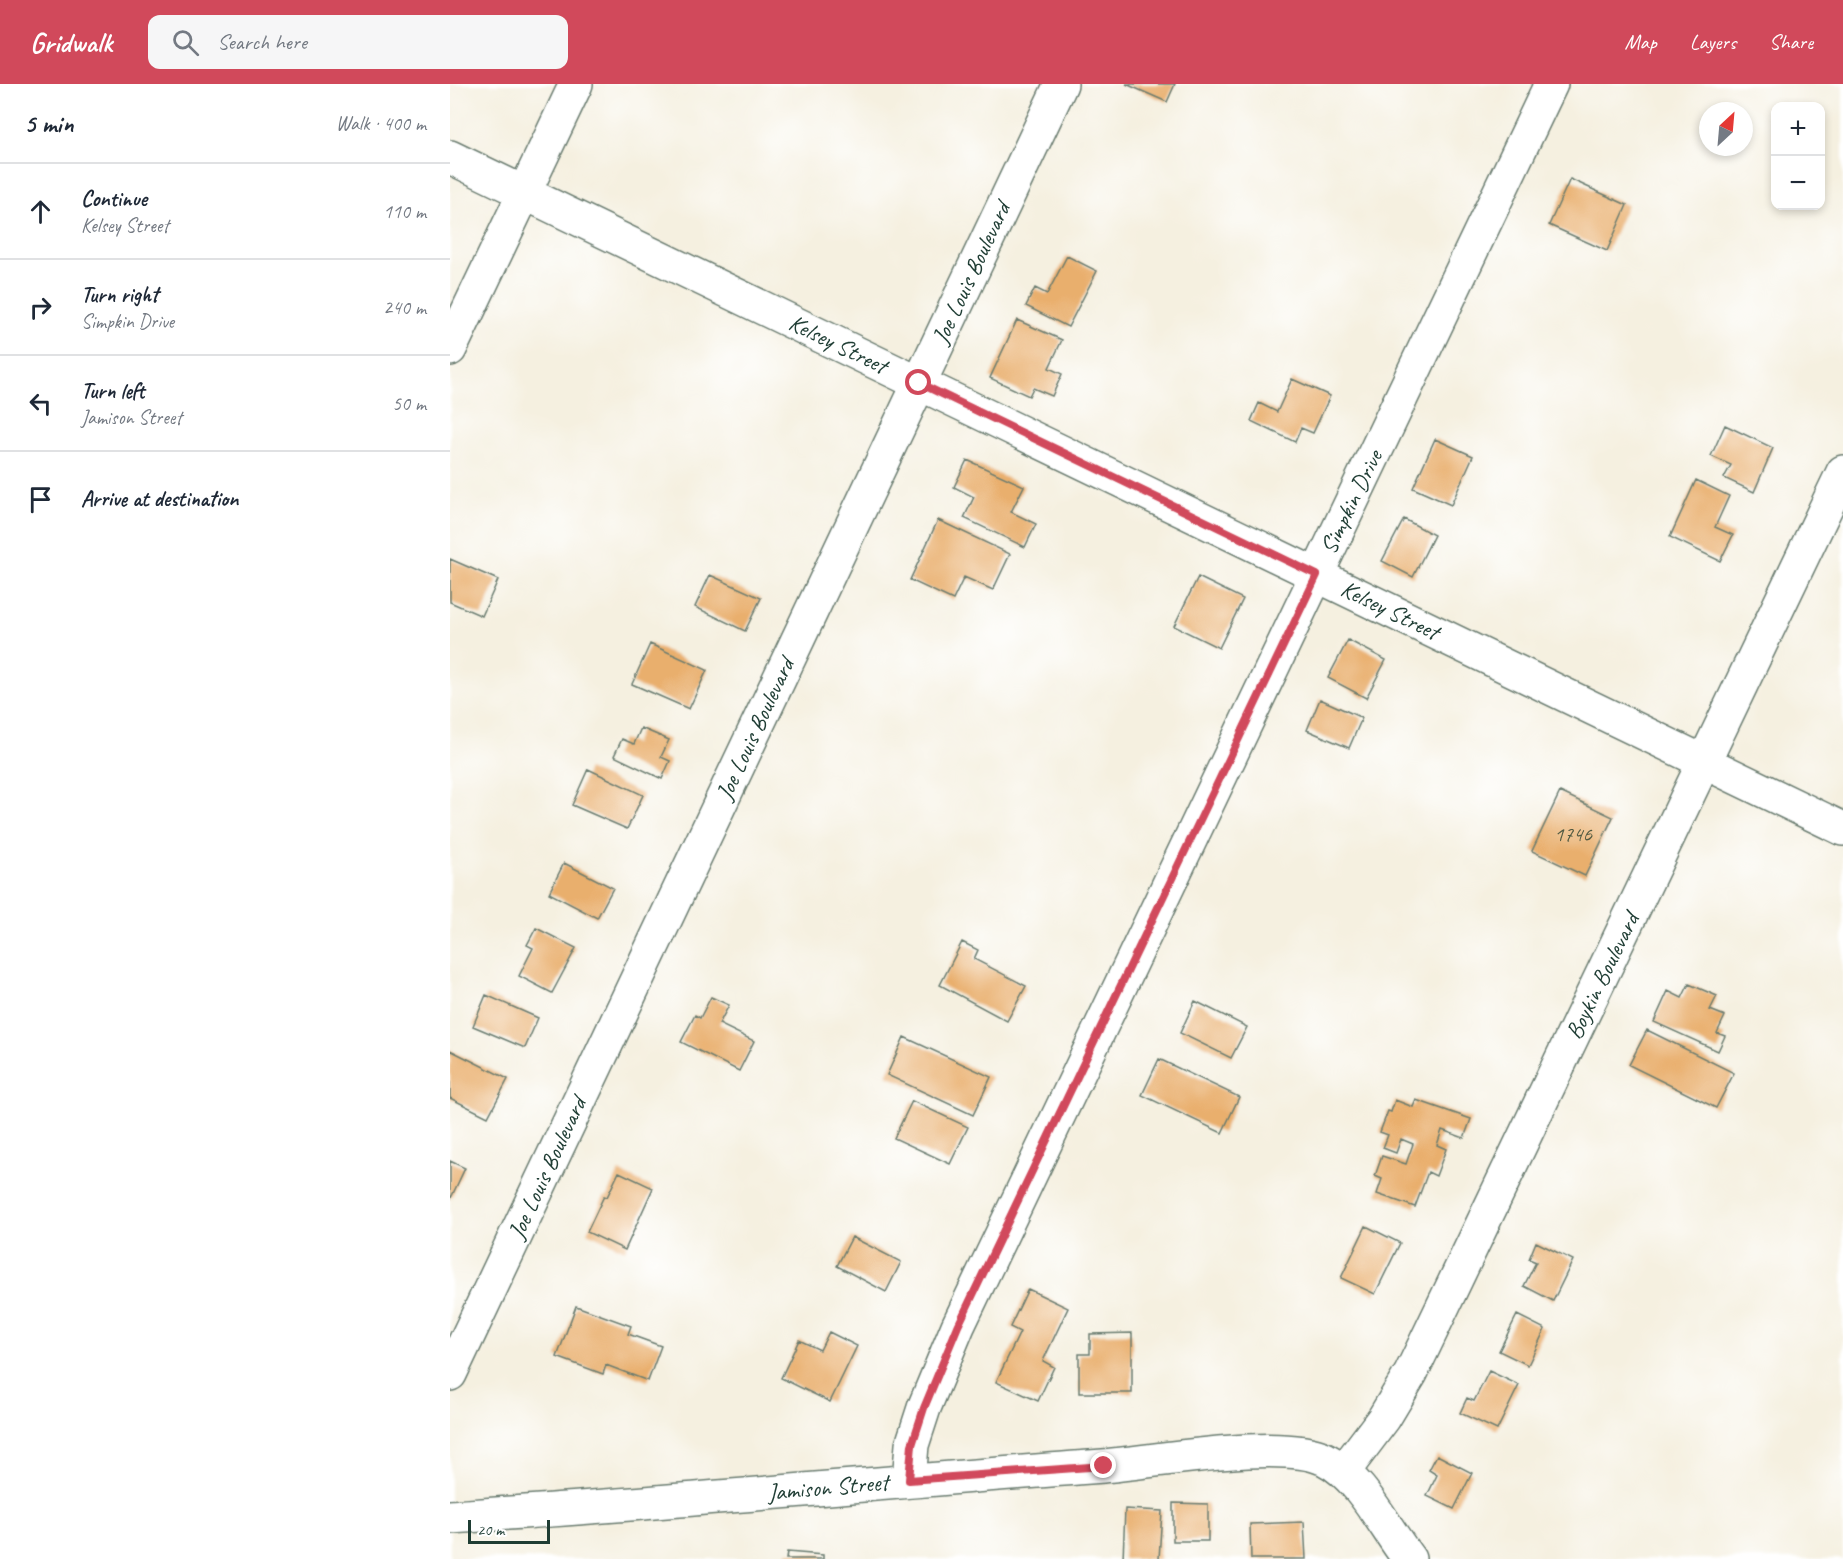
<!DOCTYPE html>
<meta charset="utf-8">
<style>
body{margin:0;font-family:Caveat,sans-serif;background:#f6f6f7;color:#1f2937}
.controls{position:absolute;right:18px;top:18px;display:grid;overflow:hidden;border-radius:12px;box-shadow:0 3px 9px #0003}
.controls button{width:54px;height:54px;display:grid;place-items:center;padding:0;border:0;border-bottom:2px solid #e0e1e3;background:#fff;color:#1f2937;font:30px sans-serif}
.compass{position:absolute;left:1249px;top:18px;width:54px;height:54px;border-radius:50%;background:#fff;box-shadow:0 3px 9px #0003;rotate:26deg}
.scale{position:absolute;left:18px;bottom:15px;width:82px;box-sizing:border-box;padding-left:6px;border:3px solid #1f3d34;border-top:0;font-size:16px;line-height:21px;white-space:nowrap;color:#1f3d34;-webkit-text-stroke:4px #fff;paint-order:stroke}
.stop{position:absolute;width:18px;height:18px;margin:-14px;border:4px solid #d1495b;border-radius:50%;background:#fff}
.stop.end{background:#d1495b;border-color:#fff;box-shadow:0 2px 6px #0008}
.list{margin:0;padding:0;list-style:none}
h2{display:flex;justify-content:space-between;align-items:center;height:78px;margin:0;padding:0 24px;font-size:26px}
h2 small{font-size:20px;font-weight:400;color:#747a83}
.list li{display:grid;grid-template-columns:39px 1fr auto;gap:18px;align-items:center;box-sizing:border-box;height:96px;padding:0 24px;border-top:2px solid #e0e1e3}
.list b{display:block;font-size:22px;white-space:nowrap}
.list p{margin:0;font-size:20px;white-space:nowrap;color:#747a83}
.list em{font-size:20px;font-style:normal;color:#747a83}
.icon{flex:none;width:33px;height:33px;fill:none;stroke:currentColor;stroke-width:2;stroke-linecap:round;stroke-linejoin:round}
.map{position:relative;flex:none;width:1393px;height:1475px;overflow:hidden}
header{display:flex;align-items:center;gap:36px;box-sizing:border-box;height:84px;padding:0 30px;background:#d1495b;color:#fff}
header strong{font-size:28px}
nav{display:flex;gap:33px;margin-inline-start:auto;font-size:21px}
.search{width:420px;height:54px;background:#f6f6f7;display:flex;align-items:center;gap:15px;box-sizing:border-box;padding:0 21px;border-radius:12px;color:#747a83;font-size:22px}
main{display:flex}
aside{flex:1;background:#fff}
.map>svg:first-child{display:block}
</style>
<header>
<strong>Gridwalk</strong>
<div class="search"><svg class="icon" aria-label="search" viewBox="0 0 24 24"><circle cx="10" cy="10" r="6"/><path d="M15 15l6 6"/></svg>Search here</div>
<nav><a>Map</a><a>Layers</a><a>Share</a></nav>
</header>
<main>
<aside>
<h2>5 min<small>Walk · 400 m</small></h2>
<ul class="list">
<li><svg class="icon" aria-label="ahead" viewBox="0 0 24 24"><path d="M12 20V5M6 11l6-6 6 6"/></svg><div><b>Continue</b><p>Kelsey Street</p></div><em>110 m</em></li>
<li><svg class="icon" aria-label="right" viewBox="0 0 24 24"><path d="M7 20v-9h11M14 6l5 5-5 5"/></svg><div><b>Turn right</b><p>Simpkin Drive</p></div><em>240 m</em></li>
<li><svg class="icon" aria-label="left" viewBox="0 0 24 24"><path d="M17 20v-9H6M10 6l-5 5 5 5"/></svg><div><b>Turn left</b><p>Jamison Street</p></div><em>50 m</em></li>
<li><svg class="icon" aria-label="arrive" viewBox="0 0 24 24"><path d="M6 21V4h12l-3 4 3 4H6"/></svg><div><b>Arrive at destination</b></div></li>
</ul>
</aside>
<div class="map">
<svg width="1393" height="1475" viewBox="0 0 1393 1475">
<rect width="100%" height="100%" fill="#fff"/>
<filter id="ink" filterUnits="userSpaceOnUse"><feTurbulence type="fractalNoise" baseFrequency=".0167" numOctaves="2"/><feDisplacementMap in="SourceGraphic" scale="12" xChannelSelector="R" yChannelSelector="G"/><feConvolveMatrix kernelMatrix="1 2 1 2 8 2 1 2 1" color-interpolation-filters="sRGB"/></filter>
<filter id="wash" filterUnits="userSpaceOnUse"><feTurbulence type="fractalNoise" baseFrequency=".008" numOctaves="4" result="noise"/><feDisplacementMap in="SourceGraphic" scale="24" xChannelSelector="R" yChannelSelector="G"/><feGaussianBlur stdDeviation="1.35" result="paint"/><feColorMatrix in="noise" values="0 0 0 0 0 0 0 0 0 0 0 0 0 0 0 0 0 1.4 0 .05"/><feComposite in="paint" operator="in"/></filter>
<g filter="url(#wash)">
<rect width="100%" height="100%" fill="#f5f0e0"/>
<g id="blocks">
<path fill="#e9af6d" d="M 676,0 L 725,0 L 717,18 Z
M 1120,95 L 1177,121 L 1157,167 L 1099,141 Z
M 617,172 L 647,187 L 618,243 L 576,222 L 585,204 L 597,210 Z
M 567,236 L 612,256 L 599,284 L 612,290 L 602,312 L 583,304 L 579,312 L 540,294 Z
M 842,295 L 880,312 L 863,349 L 851,344 L 845,358 L 801,337 L 809,319 L 827,328 Z
M 1275,341 L 1323,364 L 1304,408 L 1274,394 L 1281,381 L 1261,372 Z
M 985,355 L 1023,372 L 1001,421 L 963,404 Z
M 517,376 L 574,402 L 561,428 L 586,440 L 575,463 L 514,434 L 524,413 L 504,403 Z
M 1246,396 L 1279,412 L 1265,443 L 1283,451 L 1270,477 L 1220,453 Z
M 954,435 L 984,451 L 963,493 L 932,477 Z
M 488,436 L 560,470 L 543,506 L 514,493 L 503,516 L 460,496 Z
M 0,475 L 48,496 L 32,532 L 0,518 Z
M 260,491 L 311,514 L 295,547 L 245,523 Z
M 748,493 L 793,515 L 769,564 L 724,542 Z
M 898,556 L 936,576 L 916,614 L 878,594 Z
M 200,560 L 257,586 L 239,625 L 182,600 Z
M 870,615 L 912,634 L 899,664 L 857,646 Z
M 191,644 L 219,656 L 211,673 L 220,677 L 212,695 L 164,672 L 172,655 L 184,660 Z
M 138,685 L 193,711 L 177,745 L 122,721 Z
M 1110,708 L 1163,733 L 1135,792 L 1082,767 Z
M 114,779 L 163,804 L 147,834 L 99,809 Z
M 86,844 L 126,864 L 102,909 L 69,892 L 83,864 L 77,861 Z
M 512,858 L 528,866 L 524,875 L 576,902 L 557,937 L 490,901 Z
M 1239,900 L 1267,912 L 1260,926 L 1275,932 L 1267,949 L 1275,952 L 1268,967 L 1204,938 L 1218,907 L 1232,914 Z
M 36,911 L 88,934 L 75,964 L 23,942 Z
M 261,913 L 279,921 L 269,940 L 304,957 L 289,987 L 231,958 L 245,931 L 250,934 Z
M 745,917 L 797,943 L 781,974 L 730,949 Z
M 1197,946 L 1284,989 L 1266,1024 L 1179,981 Z
M 454,953 L 541,993 L 523,1031 L 437,991 Z
M 0,966 L 58,995 L 38,1033 L 0,1014 Z
M 709,975 L 789,1013 L 772,1049 L 692,1011 Z
M 945,1016 L 963,1023 L 966,1016 L 1021,1035 L 1014,1054 L 992,1046 L 987,1061 L 996,1065 L 986,1092 L 978,1088 L 965,1123 L 927,1110 L 932,1095 L 925,1092 L 932,1072 L 956,1080 L 963,1060 L 951,1055 L 946,1069 L 933,1064 L 938,1051 L 930,1048 L 938,1027 L 941,1028 Z
M 462,1017 L 518,1043 L 500,1080 L 444,1054 Z
M 0,1077 L 15,1084 L 0,1116 Z
M 169,1088 L 203,1104 L 175,1166 L 137,1148 L 154,1112 L 157,1113 Z
M 916,1142 L 950,1159 L 925,1210 L 891,1194 Z
M 402,1153 L 451,1178 L 436,1208 L 387,1182 Z
M 1086,1158 L 1123,1176 L 1103,1217 L 1074,1202 L 1086,1178 L 1079,1175 Z
M 578,1205 L 618,1224 L 593,1277 L 604,1283 L 588,1317 L 546,1298 L 570,1248 L 560,1243 Z
M 126,1222 L 181,1242 L 178,1250 L 211,1262 L 198,1297 L 156,1281 L 153,1290 L 107,1273 Z
M 1067,1231 L 1095,1245 L 1078,1281 L 1049,1267 Z
M 379,1248 L 407,1262 L 380,1318 L 331,1294 L 349,1256 L 370,1266 Z
M 682,1249 L 682,1309 L 629,1309 L 629,1270 L 640,1270 L 640,1250 Z
M 1039,1287 L 1069,1301 L 1047,1346 L 1010,1329 L 1017,1314 L 1024,1317 Z
M 987,1371 L 1022,1389 L 1004,1425 L 977,1412 L 987,1391 L 979,1386 Z
M 723,1419 L 758,1420 L 758,1457 L 723,1457 Z
M 675,1425 L 712,1427 L 709,1475 L 673,1475 Z
M 854,1438 L 856,1475 L 801,1475 L 800,1440 Z
M 337,1468 L 373,1471 L 373,1475 L 336,1475 Z"/>
</g>
</g>
<g filter="url(#ink)">
<use href="#blocks" fill-opacity="0" stroke="#6a7c70" stroke-width="1.5"/>
<g fill="none" stroke-linecap="round" stroke-linejoin="round">
<defs>
<path id="minor" d="M 0,73 L 1393,745
M 0,265 L 126,0
M 0,1290 L 611,0
M 894,1387 L 934,1334 L 961,1289 L 1393,388
M 459,1396 L 462,1361 L 474,1324 L 508,1242 L 1101,0
M 0,1433 C 218,1419 436,1398 653,1382 C 705,1378 832,1354 875,1375 C 910,1392 935,1444 959,1475"/>
</defs>
<use href="#minor" stroke="#6a7c70" stroke-width="36"/>
<use href="#minor" stroke="#fff" stroke-width="33"/>
</g>
</g>
<g fill="none" stroke-linecap="round" stroke-linejoin="round" filter="url(#ink)">
<path stroke="#d1495b" stroke-width="8" d="M 469,299 L 867,491 L 508,1242 L 474,1324 L 462,1361 L 459,1396 L 654,1382"/>
</g>
<g text-anchor="middle" dominant-baseline="central" stroke-width="5" stroke-linejoin="round" paint-order="stroke">
<g font-size="21" fill="#525a42">
<text x="1123" y="750">1746</text>
</g>
<g font-size="24" fill="#1f3d34" stroke="#fff">
<text transform="translate(521 189) rotate(-65)">Joe Louis Boulevard</text>
<text transform="translate(388 260) rotate(26)">Kelsey Street</text>
<text transform="translate(901 418) rotate(-64)">Simpkin Drive</text>
<text transform="translate(940 526) rotate(26)">Kelsey Street</text>
<text transform="translate(305 645) rotate(-65)">Joe Louis Boulevard</text>
<text transform="translate(1152 892) rotate(-64)">Boykin Boulevard</text>
<text transform="translate(97 1084) rotate(-65)">Joe Louis Boulevard</text>
<text transform="translate(378 1403) rotate(-5)">Jamison Street</text>
</g>
</g>
</svg>
<div class="controls">
<button>+</button>
<button>−</button>
</div>
<svg class="compass" viewBox="-18 -18 36 36"><path d="M0-13l5 13h-10z" fill="#e53935"/><path d="M0 13l5-13h-10z" fill="#747a83"/></svg>
<div class="scale">20 m</div>
<div class="stop" style="left:469px;top:299px"></div>
<div class="stop end" style="left:654px;top:1382px"></div>
</div>
</main>
